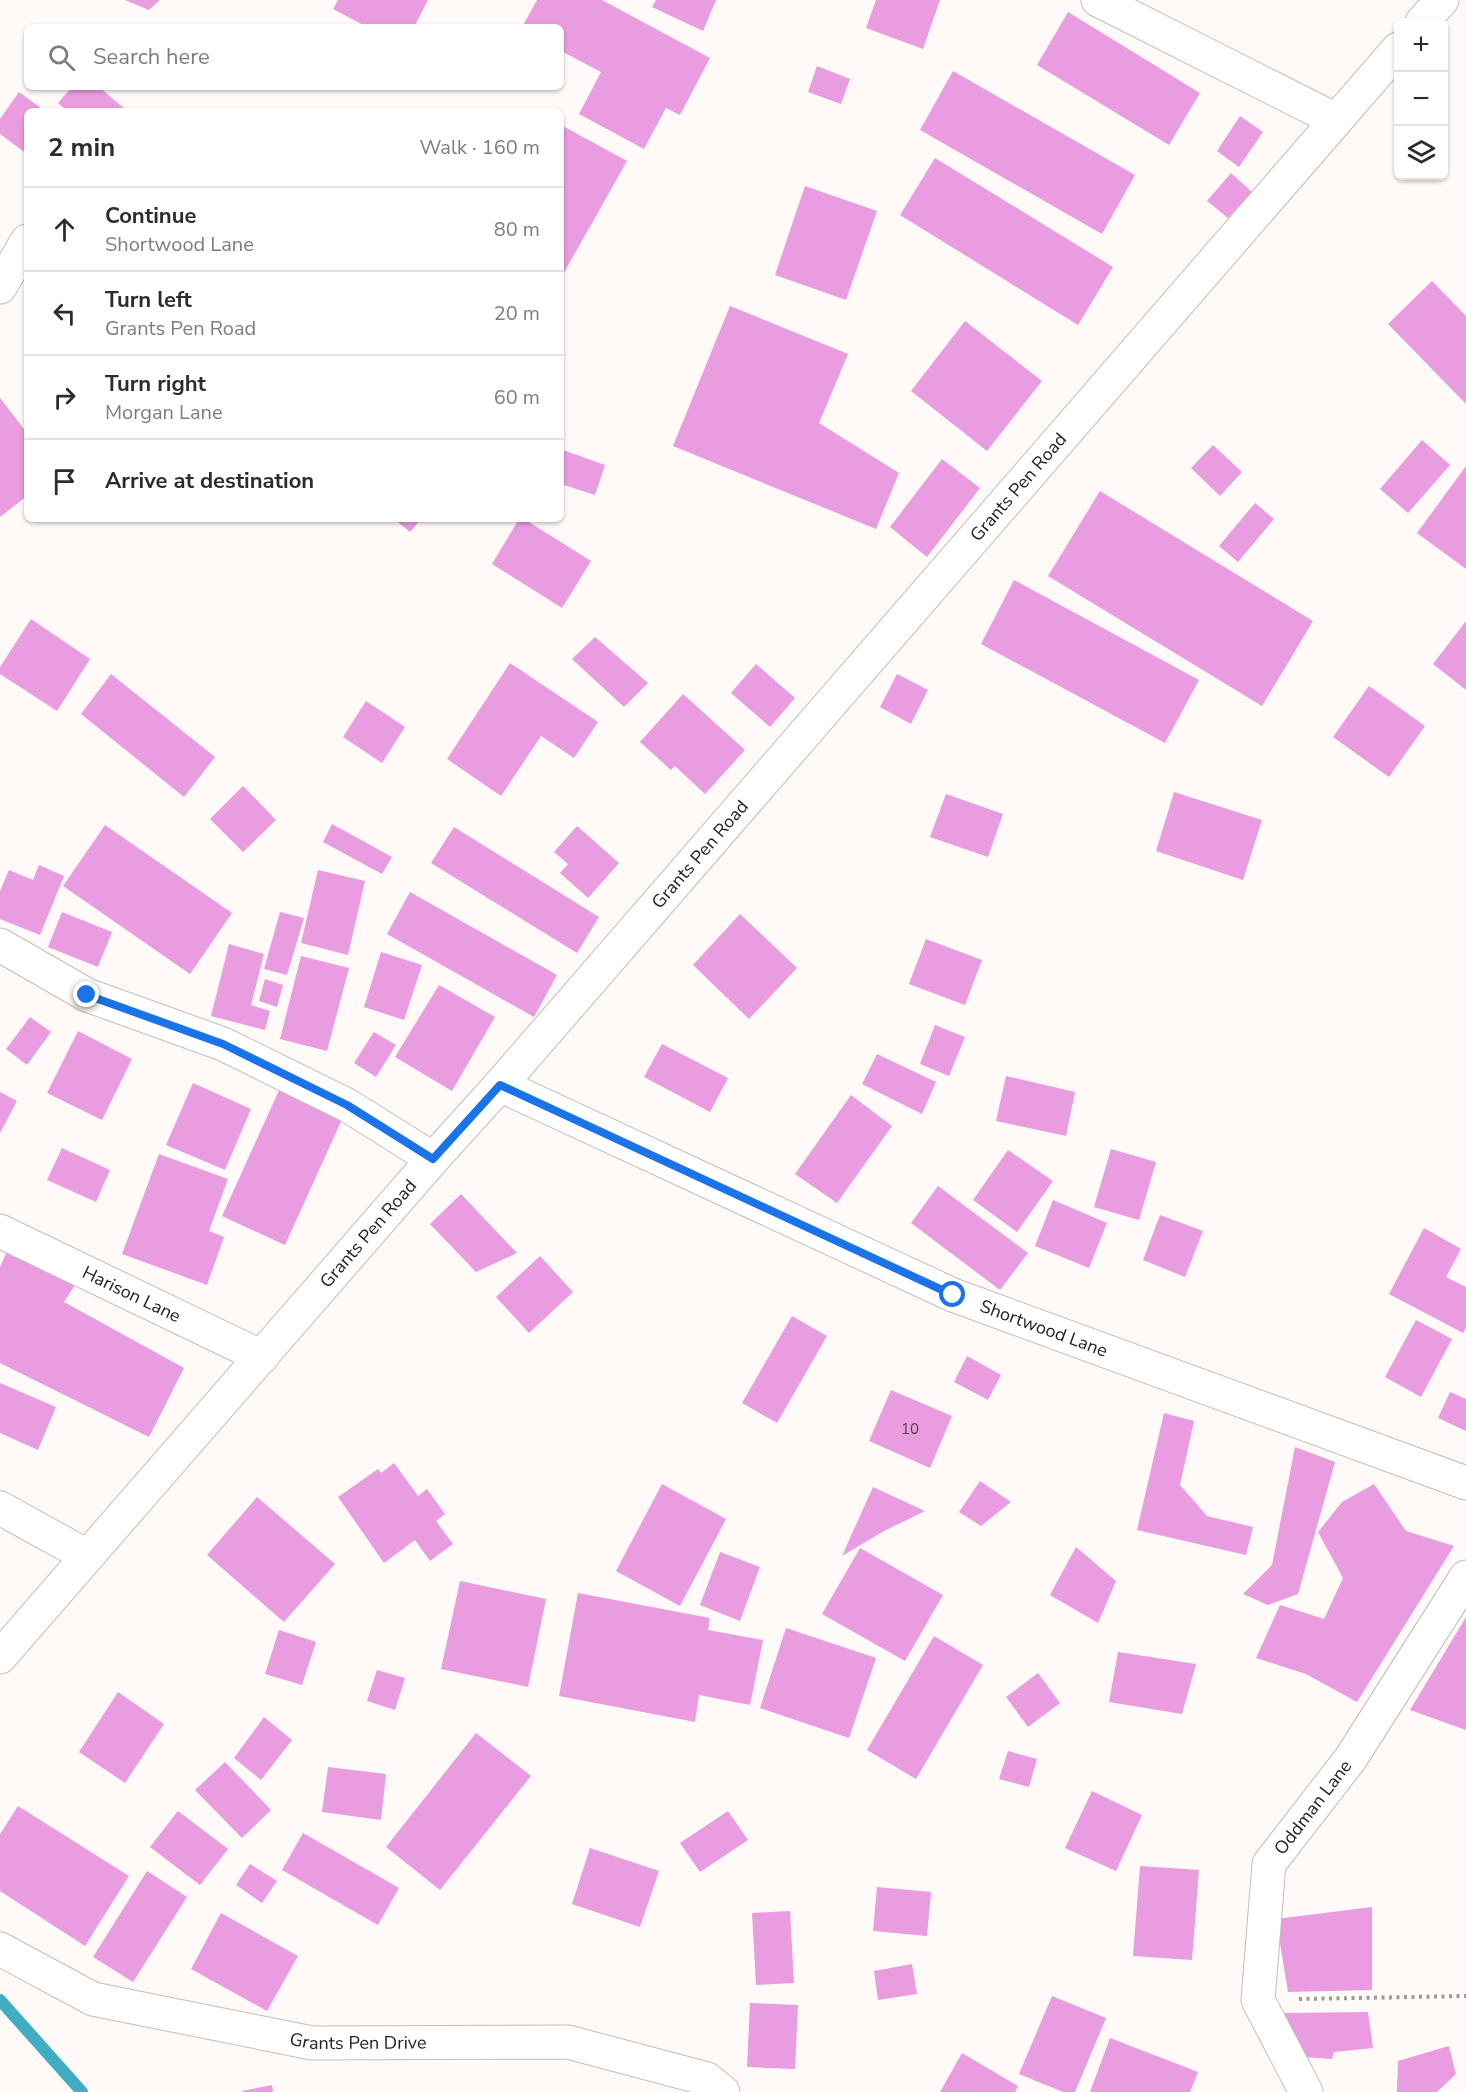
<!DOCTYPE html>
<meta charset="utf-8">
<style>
body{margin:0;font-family:"Nunito Sans",sans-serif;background:#f7f7f7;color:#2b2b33}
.controls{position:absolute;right:18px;top:18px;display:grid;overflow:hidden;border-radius:9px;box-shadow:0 2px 4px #0004}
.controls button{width:54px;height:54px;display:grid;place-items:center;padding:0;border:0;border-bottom:2px solid #e1e1e2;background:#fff;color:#2b2b33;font:30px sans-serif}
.stop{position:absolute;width:18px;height:18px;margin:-14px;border:4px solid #1a73e8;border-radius:50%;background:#fff}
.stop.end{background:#1a73e8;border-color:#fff;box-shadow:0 2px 6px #0008}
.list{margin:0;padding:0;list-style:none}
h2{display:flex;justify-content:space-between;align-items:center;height:78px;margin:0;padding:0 24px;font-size:26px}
h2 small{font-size:20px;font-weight:400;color:#7c7c81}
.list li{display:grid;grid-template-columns:39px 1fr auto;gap:18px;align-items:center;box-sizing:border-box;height:84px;padding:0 24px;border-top:2px solid #e1e1e2}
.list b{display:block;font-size:22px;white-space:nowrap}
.list p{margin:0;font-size:20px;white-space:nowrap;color:#7c7c81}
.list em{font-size:20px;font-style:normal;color:#7c7c81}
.icon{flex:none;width:33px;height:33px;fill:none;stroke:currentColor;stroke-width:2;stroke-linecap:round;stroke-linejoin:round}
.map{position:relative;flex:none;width:1466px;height:2092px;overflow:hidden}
.search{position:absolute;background:#fff;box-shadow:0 2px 4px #0004;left:24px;top:24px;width:540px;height:66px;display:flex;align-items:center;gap:15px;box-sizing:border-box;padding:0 21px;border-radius:9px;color:#7c7c81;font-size:22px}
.panel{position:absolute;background:#fff;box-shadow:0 2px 4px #0004;left:24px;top:108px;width:540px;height:414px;border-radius:9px}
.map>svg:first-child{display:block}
</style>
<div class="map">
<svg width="1466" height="2092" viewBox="0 0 1466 2092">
<rect width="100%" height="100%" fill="#fffaf8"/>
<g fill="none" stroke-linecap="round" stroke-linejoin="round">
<path stroke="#42adc2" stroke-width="12" d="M 0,2000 L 82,2092"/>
</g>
<path fill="#e99cdf" d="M 125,0 L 160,0 L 149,10 Z
M 338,0 L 428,0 L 414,27 L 367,27 L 333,9 Z
M 537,0 L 602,0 L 710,58 L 680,115 L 666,108 L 644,149 L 579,114 L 601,72 L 561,51 L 561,27 L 522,27 Z
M 656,0 L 716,0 L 703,31 L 652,7 Z
M 876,0 L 940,0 L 923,49 L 866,28 Z
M 1068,12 L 1200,93 L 1169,145 L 1037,65 Z
M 817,66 L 850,79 L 841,104 L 808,92 Z
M 953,71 L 1135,175 L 1102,234 L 920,130 Z
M 72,87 L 99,87 L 127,111 L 67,111 L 58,103 Z
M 19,92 L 45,111 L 27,111 L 27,154 L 0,134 L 0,119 Z
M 1240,116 L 1263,132 L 1239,167 L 1217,151 Z
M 561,125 L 627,161 L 561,278 Z
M 935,158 L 1113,267 L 1078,325 L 900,215 Z
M 1231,173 L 1252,192 L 1228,218 L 1207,201 Z
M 805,186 L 877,211 L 846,300 L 775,275 Z
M 1432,281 L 1466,316 L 1466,404 L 1388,324 Z
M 730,306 L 848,354 L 819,423 L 899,473 L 876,529 L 673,446 Z
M 965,321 L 1042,381 L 987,451 L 911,391 Z
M 0,398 L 27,433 L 27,496 L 0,517 Z
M 1422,440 L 1450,465 L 1408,513 L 1380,489 Z
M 1213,445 L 1242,472 L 1220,496 L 1191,468 Z
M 563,450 L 605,465 L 595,495 L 561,484 L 561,456 Z
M 942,459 L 980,488 L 927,557 L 890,527 Z
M 1466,466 L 1466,569 L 1417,533 Z
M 1100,491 L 1313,621 L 1262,706 L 1048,576 Z
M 1255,503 L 1274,519 L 1238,562 L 1219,546 Z
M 394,519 L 421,519 L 410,532 Z
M 519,519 L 524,519 L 591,561 L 562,608 L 492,564 Z
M 1014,580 L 1199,680 L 1165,743 L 981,644 Z
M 31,619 L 90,659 L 57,711 L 0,674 L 0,667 Z
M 1466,621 L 1466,690 L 1433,664 Z
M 595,637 L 648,683 L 624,707 L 572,659 Z
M 510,663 L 598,722 L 574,758 L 541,736 L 501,796 L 447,759 Z
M 756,664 L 795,698 L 770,727 L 731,693 Z
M 111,674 L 215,757 L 184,797 L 81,714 Z
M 897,674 L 928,690 L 911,724 L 880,707 Z
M 1369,686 L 1425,726 L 1389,777 L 1333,737 Z
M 683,694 L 745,750 L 705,794 L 675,766 L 671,770 L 640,742 Z
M 366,701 L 405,727 L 382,763 L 343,737 Z
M 243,786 L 276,820 L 243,852 L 210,819 Z
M 1174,792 L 1262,820 L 1243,880 L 1156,851 Z
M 946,794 L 1003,814 L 988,857 L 930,837 Z
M 332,824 L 392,857 L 382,874 L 323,842 Z
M 105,825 L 232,913 L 190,974 L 63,886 Z
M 577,826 L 619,863 L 588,898 L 560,873 L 568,864 L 554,852 Z
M 454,827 L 599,917 L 577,953 L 431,863 Z
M 39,865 L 64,876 L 40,935 L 0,919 L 0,891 L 9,870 L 33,880 Z
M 318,870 L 365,881 L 348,955 L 301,943 Z
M 410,892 L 557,975 L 534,1017 L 387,934 Z
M 62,912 L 112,932 L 98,967 L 48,947 Z
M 280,912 L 304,918 L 287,975 L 264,969 Z
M 740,914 L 797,968 L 749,1019 L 693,965 Z
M 926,939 L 982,960 L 965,1005 L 909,984 Z
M 229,944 L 264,954 L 251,1005 L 270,1011 L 265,1030 L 211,1016 Z
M 381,952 L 422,965 L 404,1020 L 364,1007 Z
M 301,956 L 349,968 L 327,1051 L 280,1039 Z
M 265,979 L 283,985 L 277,1007 L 259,1001 Z
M 439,985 L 495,1017 L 452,1091 L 395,1057 Z
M 30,1017 L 51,1032 L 27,1065 L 6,1049 Z
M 935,1025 L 965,1037 L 949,1076 L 920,1064 Z
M 78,1031 L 132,1059 L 102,1120 L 47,1093 Z
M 374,1032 L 396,1045 L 376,1077 L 354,1063 Z
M 662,1044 L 728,1078 L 710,1112 L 644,1077 Z
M 877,1054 L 936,1082 L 922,1114 L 862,1084 Z
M 1006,1076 L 1075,1092 L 1066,1136 L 996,1121 Z
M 193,1083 L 251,1109 L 225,1170 L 166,1145 Z
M 281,1086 L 344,1115 L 285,1245 L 222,1216 Z
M 0,1092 L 17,1101 L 0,1133 Z
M 851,1095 L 892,1126 L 837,1203 L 795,1174 Z
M 62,1148 L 110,1170 L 96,1202 L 47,1180 Z
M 1111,1149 L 1156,1162 L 1139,1220 L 1094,1207 Z
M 1008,1150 L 1053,1181 L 1017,1232 L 973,1200 Z
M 159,1154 L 228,1179 L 209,1231 L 224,1237 L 207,1285 L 122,1254 Z
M 938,1186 L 1028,1253 L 1000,1290 L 911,1223 Z
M 461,1194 L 517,1253 L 476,1272 L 430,1224 Z
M 1053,1200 L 1107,1223 L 1089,1268 L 1035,1246 Z
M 1160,1215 L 1203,1231 L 1185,1277 L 1143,1260 Z
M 1424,1228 L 1461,1249 L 1446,1277 L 1466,1287 L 1466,1328 L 1463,1333 L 1389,1294 Z
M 8,1249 L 77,1282 L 64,1302 L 184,1368 L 149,1437 L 0,1363 L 0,1267 Z
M 540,1256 L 573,1292 L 529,1333 L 496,1297 Z
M 792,1316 L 827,1336 L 777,1423 L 742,1403 Z
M 1416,1320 L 1452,1339 L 1421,1397 L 1385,1377 Z
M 967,1356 L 1001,1375 L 988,1400 L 954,1382 Z
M 0,1383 L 56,1407 L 38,1450 L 0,1433 Z
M 891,1390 L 952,1416 L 930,1468 L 869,1441 Z
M 1450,1392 L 1466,1399 L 1466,1431 L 1438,1418 Z
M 1164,1413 L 1194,1421 L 1180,1485 L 1207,1516 L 1253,1527 L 1246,1555 L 1137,1530 Z
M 1295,1447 L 1335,1462 L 1298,1594 L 1268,1605 L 1243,1594 L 1272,1565 Z
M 394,1463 L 418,1496 L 427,1489 L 445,1514 L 436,1521 L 453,1544 L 430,1561 L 415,1540 L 384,1563 L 338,1497 L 378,1469 L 381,1473 Z
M 980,1481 L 1011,1502 L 981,1526 L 959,1512 Z
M 662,1484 L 726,1519 L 680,1606 L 616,1571 Z
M 1374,1484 L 1406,1531 L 1454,1546 L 1357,1702 L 1306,1674 L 1256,1658 L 1280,1605 L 1324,1619 L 1343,1578 L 1318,1532 L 1342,1502 Z
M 873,1487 L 925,1511 L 884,1531 L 842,1556 Z
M 257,1497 L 335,1564 L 284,1622 L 207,1555 Z
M 1076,1547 L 1116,1581 L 1098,1623 L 1050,1595 Z
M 860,1548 L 943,1595 L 905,1661 L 822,1614 Z
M 720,1552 L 760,1567 L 740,1621 L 700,1605 Z
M 460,1581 L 546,1599 L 528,1687 L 441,1669 Z
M 578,1593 L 710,1618 L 708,1630 L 763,1640 L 750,1705 L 699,1695 L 695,1722 L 559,1696 Z
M 1466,1617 L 1466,1730 L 1410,1710 Z
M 786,1628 L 876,1658 L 849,1738 L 760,1708 Z
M 279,1630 L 316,1642 L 302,1685 L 265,1674 Z
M 934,1636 L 983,1665 L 916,1779 L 867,1750 Z
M 1118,1652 L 1196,1664 L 1182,1714 L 1109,1702 Z
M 377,1670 L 405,1678 L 395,1710 L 367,1701 Z
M 1038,1673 L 1060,1703 L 1028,1727 L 1006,1697 Z
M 118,1692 L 164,1724 L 125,1783 L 79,1752 Z
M 264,1717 L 292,1740 L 261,1780 L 234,1758 Z
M 476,1733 L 531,1776 L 440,1890 L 386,1847 Z
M 1008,1751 L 1037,1759 L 1029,1787 L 999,1779 Z
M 225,1762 L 271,1810 L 242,1838 L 195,1790 Z
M 328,1767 L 386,1774 L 381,1820 L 322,1812 Z
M 1092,1791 L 1142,1815 L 1116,1871 L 1065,1848 Z
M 18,1806 L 129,1876 L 85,1946 L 0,1891 L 0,1834 Z
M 178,1811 L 228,1849 L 200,1885 L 150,1847 Z
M 728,1811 L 748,1840 L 700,1872 L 680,1843 Z
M 303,1833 L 399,1888 L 378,1925 L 282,1870 Z
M 590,1848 L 659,1871 L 640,1927 L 572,1904 Z
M 250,1864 L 277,1881 L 262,1903 L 236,1885 Z
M 1140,1866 L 1199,1870 L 1192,1960 L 1133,1956 Z
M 147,1871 L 187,1897 L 133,1982 L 93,1957 Z
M 877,1887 L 931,1892 L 927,1936 L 873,1931 Z
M 1372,1907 L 1372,1990 L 1288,1992 L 1276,1919 Z
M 790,1911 L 794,1983 L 756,1985 L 752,1913 Z
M 221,1913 L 298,1956 L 267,2011 L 191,1969 Z
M 912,1964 L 917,1994 L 878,2000 L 874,1971 Z
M 1052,1996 L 1106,2018 L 1075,2092 L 1063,2092 L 1019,2074 Z
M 750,2003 L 798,2005 L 795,2069 L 747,2067 Z
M 1368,2012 L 1373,2048 L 1334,2052 L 1332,2059 L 1302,2057 L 1283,2013 Z
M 1110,2038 L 1198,2072 L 1190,2092 L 1090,2092 Z
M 1449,2046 L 1456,2074 L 1437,2092 L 1397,2092 L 1398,2061 Z
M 962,2053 L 1018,2086 L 1015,2092 L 940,2092 Z
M 272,2085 L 273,2092 L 242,2092 L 242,2091 Z"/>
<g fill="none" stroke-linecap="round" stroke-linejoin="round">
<defs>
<g id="minor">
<path d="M 1098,0 L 1336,120"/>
<path d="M 0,287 L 27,241"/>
<path d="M 0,945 L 87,995 L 223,1044 L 347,1105 L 433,1159"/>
<path id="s1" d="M 500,1085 L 953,1295 L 1466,1483"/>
<path id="s2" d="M 0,1231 L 262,1357"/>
<path d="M 0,1508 L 87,1556"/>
<path id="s3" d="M 0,1949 L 93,1999 L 312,2043 L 568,2042 L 707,2079 L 723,2092"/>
<path id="s4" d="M 1306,2092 L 1258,2000 L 1269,1864 L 1351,1758 L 1466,1577"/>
</g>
<g id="major">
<path d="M 1422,22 L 1442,0"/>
<path id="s5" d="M 0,1657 L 433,1159 L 500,1085 L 1398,49"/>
</g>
</defs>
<use href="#minor" stroke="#c4bdb9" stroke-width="35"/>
<use href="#major" stroke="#c4bdb9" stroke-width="35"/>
<path stroke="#9d9998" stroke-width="4" stroke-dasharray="3 4.5" stroke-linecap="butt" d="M 1299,1999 L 1466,1996"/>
<use href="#minor" stroke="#fff" stroke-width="33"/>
<use href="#major" stroke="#fff" stroke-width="33"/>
</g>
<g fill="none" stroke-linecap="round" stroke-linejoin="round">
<path stroke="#1a73e8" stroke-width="8" d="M 87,995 L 223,1044 L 347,1105 L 433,1159 L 500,1085 L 953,1295"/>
</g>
<g text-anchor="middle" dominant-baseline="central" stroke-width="4.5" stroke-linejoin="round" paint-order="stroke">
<g font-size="15" fill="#543f4f">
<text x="910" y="1429">10</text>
</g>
<g font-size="18" fill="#23201f" stroke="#fff">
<text stroke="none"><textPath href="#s5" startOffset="1551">Grants Pen Road</textPath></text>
<text stroke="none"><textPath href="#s5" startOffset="1065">Grants Pen Road</textPath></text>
<text stroke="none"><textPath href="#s5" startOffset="561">Grants Pen Road</textPath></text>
<text stroke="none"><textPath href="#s2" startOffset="146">Harison Lane</textPath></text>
<text stroke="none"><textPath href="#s1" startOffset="596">Shortwood Lane</textPath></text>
<text stroke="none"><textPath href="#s4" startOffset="312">Oddman Lane</textPath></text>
<text stroke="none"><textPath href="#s3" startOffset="375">Grants Pen Drive</textPath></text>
</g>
</g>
</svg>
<div class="controls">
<button>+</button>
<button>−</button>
<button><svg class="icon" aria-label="layers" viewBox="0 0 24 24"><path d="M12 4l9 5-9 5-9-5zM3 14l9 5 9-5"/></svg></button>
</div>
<div class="stop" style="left:953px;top:1295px"></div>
<div class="stop end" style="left:87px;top:995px"></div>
<div class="search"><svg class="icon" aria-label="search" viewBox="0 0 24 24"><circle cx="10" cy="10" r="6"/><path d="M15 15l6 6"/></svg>Search here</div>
<section class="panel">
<h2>2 min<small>Walk · 160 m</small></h2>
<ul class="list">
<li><svg class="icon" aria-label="ahead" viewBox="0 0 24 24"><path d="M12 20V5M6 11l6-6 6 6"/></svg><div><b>Continue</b><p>Shortwood Lane</p></div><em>80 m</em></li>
<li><svg class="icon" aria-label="left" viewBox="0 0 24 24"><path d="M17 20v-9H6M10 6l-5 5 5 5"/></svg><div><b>Turn left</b><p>Grants Pen Road</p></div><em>20 m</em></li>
<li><svg class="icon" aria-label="right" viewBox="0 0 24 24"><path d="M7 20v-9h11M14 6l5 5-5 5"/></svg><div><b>Turn right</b><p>Morgan Lane</p></div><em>60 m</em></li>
<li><svg class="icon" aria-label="arrive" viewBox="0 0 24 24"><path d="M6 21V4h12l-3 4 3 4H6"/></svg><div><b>Arrive at destination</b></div></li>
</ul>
</section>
</div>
